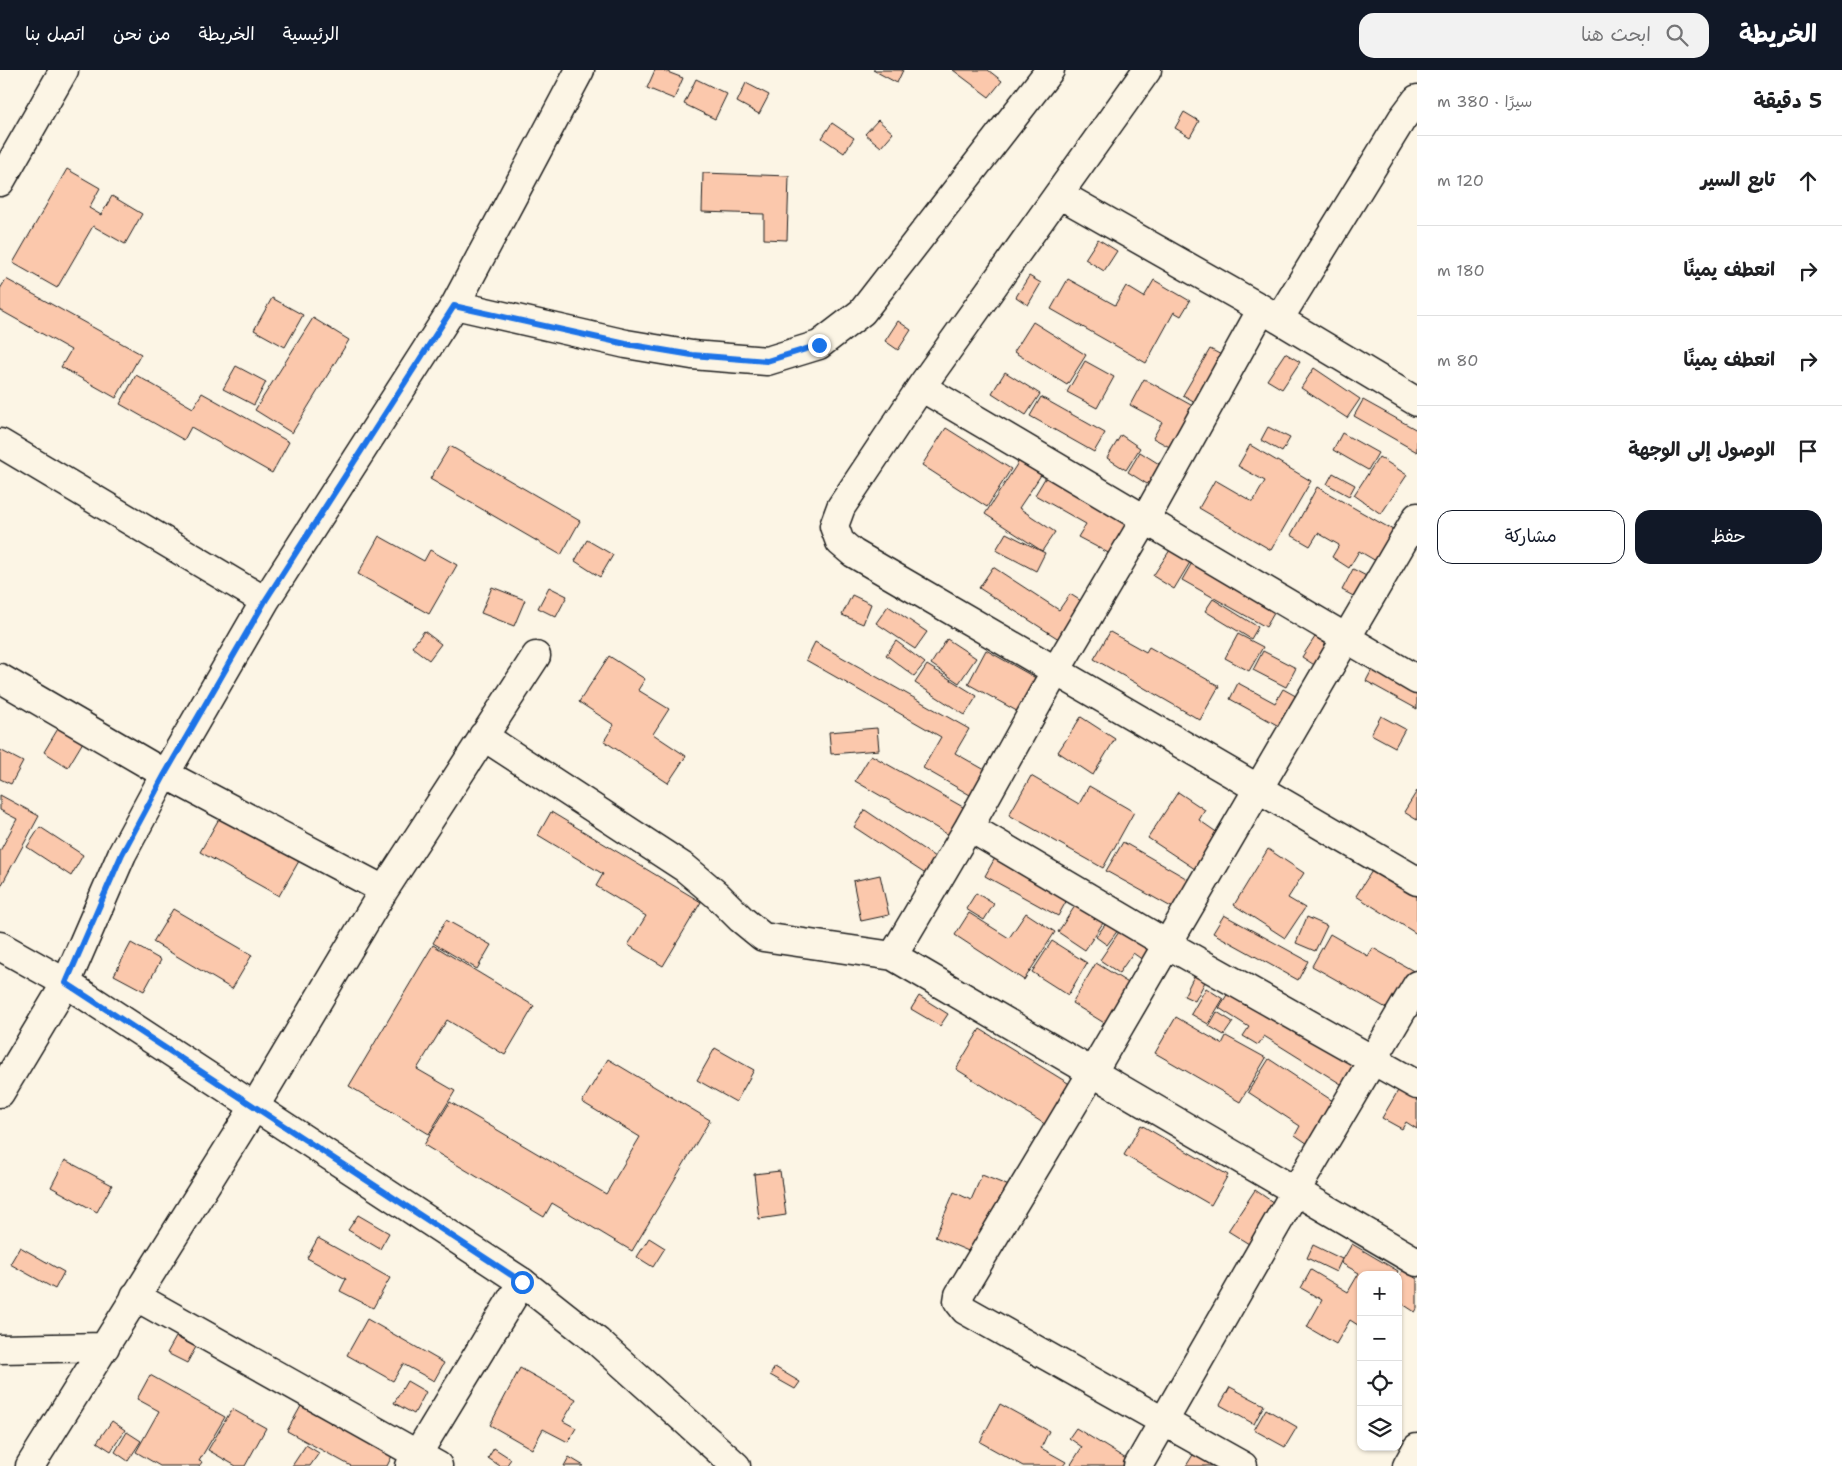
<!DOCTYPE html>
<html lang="ar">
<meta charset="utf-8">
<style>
body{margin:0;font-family:"Shantell Sans","Playpen Sans Arabic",sans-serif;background:#f2f2f2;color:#202124;direction:rtl}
.controls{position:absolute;right:15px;bottom:15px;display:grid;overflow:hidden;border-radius:10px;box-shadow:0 1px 4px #0004}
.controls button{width:45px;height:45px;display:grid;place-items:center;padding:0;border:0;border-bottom:1px solid #e0e0e0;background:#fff;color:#202124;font:25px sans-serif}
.stop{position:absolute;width:15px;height:15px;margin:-11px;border:4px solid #1a73e8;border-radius:50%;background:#fff}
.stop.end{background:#1a73e8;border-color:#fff;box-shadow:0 1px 5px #0008}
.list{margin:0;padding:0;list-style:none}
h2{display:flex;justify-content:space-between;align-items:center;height:65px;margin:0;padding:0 20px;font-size:21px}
h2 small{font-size:16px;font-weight:400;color:#757577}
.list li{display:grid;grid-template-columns:32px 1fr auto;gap:15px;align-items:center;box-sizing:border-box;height:90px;padding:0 20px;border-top:1px solid #e0e0e0}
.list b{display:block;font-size:19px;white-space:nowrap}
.list em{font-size:16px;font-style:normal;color:#757577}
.actions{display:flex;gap:10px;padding:15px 20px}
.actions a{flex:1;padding:11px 0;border:1px solid #111827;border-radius:15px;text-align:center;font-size:18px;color:#111827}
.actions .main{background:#111827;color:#fff}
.icon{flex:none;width:28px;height:28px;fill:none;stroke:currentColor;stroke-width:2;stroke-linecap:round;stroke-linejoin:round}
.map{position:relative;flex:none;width:1417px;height:1396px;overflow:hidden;direction:ltr}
header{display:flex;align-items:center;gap:30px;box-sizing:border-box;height:70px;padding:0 25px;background:#111827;color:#fff}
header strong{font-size:24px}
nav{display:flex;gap:28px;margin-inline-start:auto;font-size:18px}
.search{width:350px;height:45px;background:#f2f2f2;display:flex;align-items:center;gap:12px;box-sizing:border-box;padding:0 18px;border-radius:15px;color:#757577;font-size:19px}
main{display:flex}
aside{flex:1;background:#fff}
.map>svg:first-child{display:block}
</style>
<header>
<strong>الخريطة</strong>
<div class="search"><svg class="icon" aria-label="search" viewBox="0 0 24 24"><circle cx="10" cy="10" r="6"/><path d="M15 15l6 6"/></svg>ابحث هنا</div>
<nav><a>الرئيسية</a><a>الخريطة</a><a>من نحن</a><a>اتصل بنا</a></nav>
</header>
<main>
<aside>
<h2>5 دقيقة<small>سيرًا · 380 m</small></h2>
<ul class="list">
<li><svg class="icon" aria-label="ahead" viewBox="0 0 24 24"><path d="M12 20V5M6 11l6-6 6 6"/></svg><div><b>تابع السير</b></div><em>120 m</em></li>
<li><svg class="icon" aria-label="right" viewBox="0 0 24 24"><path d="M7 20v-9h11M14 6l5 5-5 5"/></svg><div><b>انعطف يمينًا</b></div><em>180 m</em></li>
<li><svg class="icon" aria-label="right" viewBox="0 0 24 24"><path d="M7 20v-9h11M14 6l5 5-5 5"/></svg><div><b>انعطف يمينًا</b></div><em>80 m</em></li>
<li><svg class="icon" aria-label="arrive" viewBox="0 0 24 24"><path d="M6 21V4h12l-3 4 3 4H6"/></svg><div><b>الوصول إلى الوجهة</b></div></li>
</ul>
<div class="actions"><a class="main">حفظ</a><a>مشاركة</a></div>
</aside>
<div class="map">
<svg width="1417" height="1396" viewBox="0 0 1417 1396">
<rect width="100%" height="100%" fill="#fcf5e5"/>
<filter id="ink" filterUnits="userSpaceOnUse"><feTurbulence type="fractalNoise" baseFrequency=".02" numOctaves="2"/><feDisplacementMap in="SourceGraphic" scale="10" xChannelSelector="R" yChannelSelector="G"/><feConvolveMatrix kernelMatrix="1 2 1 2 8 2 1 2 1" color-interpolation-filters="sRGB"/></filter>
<g filter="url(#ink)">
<path fill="#fbc8ac" stroke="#1c1c1c" d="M 655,0 L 662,0 L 683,8 L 674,29 L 647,18 Z
M 873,0 L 903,0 L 897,13 Z
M 953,0 L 988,0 L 1002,11 L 989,27 Z
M 696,9 L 727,24 L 715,49 L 684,34 Z
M 746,13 L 769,25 L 759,44 L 737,32 Z
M 1184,42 L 1199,51 L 1190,67 L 1175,58 Z
M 878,50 L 893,63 L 881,77 L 865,64 Z
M 832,53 L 854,68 L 844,83 L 822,68 Z
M 67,99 L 100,118 L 89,138 L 101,145 L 112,126 L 142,144 L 125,174 L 93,156 L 57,218 L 13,193 Z
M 703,103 L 789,106 L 787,170 L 764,169 L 764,144 L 702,142 Z
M 1098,169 L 1117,181 L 1104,201 L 1085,189 Z
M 1029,206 L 1041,213 L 1028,235 L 1016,227 Z
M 6,209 L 141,284 L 116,328 L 61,297 L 71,280 L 0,240 L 0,219 Z
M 1068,209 L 1115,235 L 1126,216 L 1144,227 L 1154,210 L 1190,231 L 1181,246 L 1174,242 L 1146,293 L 1051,239 Z
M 272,228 L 303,245 L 285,277 L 254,260 Z
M 313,248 L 349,270 L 292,363 L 255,340 Z
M 898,251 L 911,260 L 898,280 L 885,271 Z
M 1033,252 L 1086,285 L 1067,315 L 1014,282 Z
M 1210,279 L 1229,289 L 1202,336 L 1183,325 Z
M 1285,283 L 1300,292 L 1282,319 L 1267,310 Z
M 1085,291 L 1114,307 L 1097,338 L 1067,322 Z
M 236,296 L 266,312 L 254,335 L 223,319 Z
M 1314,298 L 1360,329 L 1347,348 L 1301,318 Z
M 1005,302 L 1040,324 L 1026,345 L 992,323 Z
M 136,305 L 193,338 L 202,323 L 289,372 L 272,403 L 191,357 L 184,370 L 120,334 Z
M 1144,309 L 1200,340 L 1177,381 L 1153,368 L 1162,352 L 1130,335 Z
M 1041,327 L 1105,363 L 1094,382 L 1030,346 Z
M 1363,330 L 1417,360 L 1417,382 L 1354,346 Z
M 1268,357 L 1290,368 L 1282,382 L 1261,370 Z
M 946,358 L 1011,399 L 987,437 L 922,395 Z
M 1342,363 L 1378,383 L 1368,400 L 1333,380 Z
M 1121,365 L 1140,378 L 1126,400 L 1107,388 Z
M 1250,375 L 1311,411 L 1271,480 L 1199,438 L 1215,410 L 1253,432 L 1265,411 L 1238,396 Z
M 450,376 L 580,451 L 561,485 L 430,409 Z
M 1140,382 L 1167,399 L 1155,419 L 1128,402 Z
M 1379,387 L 1407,405 L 1381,444 L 1354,425 Z
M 1021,388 L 1043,402 L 1019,438 L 1055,462 L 1042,481 L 985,444 Z
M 1333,403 L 1355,415 L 1349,426 L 1327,414 Z
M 1047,405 L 1134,454 L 1116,487 L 1078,467 L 1086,454 L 1035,425 Z
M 1317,417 L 1393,460 L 1376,491 L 1359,481 L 1349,498 L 1332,487 L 1339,475 L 1318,463 L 1310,476 L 1291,465 Z
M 1006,463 L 1045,483 L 1036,501 L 996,480 Z
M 379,466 L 424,491 L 430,480 L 457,495 L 429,544 L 358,504 Z
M 587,470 L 613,485 L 600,507 L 575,491 Z
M 1172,477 L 1192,489 L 1174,519 L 1153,506 Z
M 1193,491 L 1277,538 L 1266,557 L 1182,510 Z
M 993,497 L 1059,540 L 1070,524 L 1089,536 L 1065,573 L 979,518 Z
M 1353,499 L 1372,509 L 1361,530 L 1342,520 Z
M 492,517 L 525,530 L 514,556 L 481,543 Z
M 549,517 L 567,526 L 556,547 L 538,538 Z
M 852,525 L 871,534 L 863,554 L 842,545 Z
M 1213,529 L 1258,557 L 1251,569 L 1205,541 Z
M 888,536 L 927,562 L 915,579 L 876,553 Z
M 424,561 L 441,574 L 429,590 L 412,577 Z
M 1110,562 L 1146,582 L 1149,577 L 1219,616 L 1200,650 L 1094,589 Z
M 1238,564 L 1263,577 L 1249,601 L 1225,588 Z
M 1315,567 L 1332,578 L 1319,598 L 1302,587 Z
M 947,569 L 976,588 L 959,613 L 931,594 Z
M 896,571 L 925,593 L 914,606 L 886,585 Z
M 815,572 L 969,659 L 955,683 L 992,704 L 977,729 L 923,698 L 941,667 L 806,590 Z
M 986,580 L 1043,612 L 1024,645 L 968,614 Z
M 1263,581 L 1296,598 L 1286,617 L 1253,600 Z
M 609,586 L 645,609 L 638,620 L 669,639 L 653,664 L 686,686 L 668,713 L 604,671 L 614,655 L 579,632 Z
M 1378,588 L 1417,609 L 1417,639 L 1366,611 Z
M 927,595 L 977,626 L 965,645 L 915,613 Z
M 1238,613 L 1275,633 L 1283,619 L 1303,630 L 1286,660 L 1230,629 Z
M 1381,646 L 1405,659 L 1395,677 L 1371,664 Z
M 1081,647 L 1115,669 L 1093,705 L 1058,682 Z
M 59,657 L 83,672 L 68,697 L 44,682 Z
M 877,658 L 879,680 L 831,684 L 829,662 Z
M 0,680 L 23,692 L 11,714 L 0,709 Z
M 871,685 L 970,741 L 954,768 L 855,711 Z
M 1031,706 L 1079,734 L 1089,716 L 1134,742 L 1103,798 L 1009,745 Z
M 1417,721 L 1417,750 L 1404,742 Z
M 1178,722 L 1205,740 L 1199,750 L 1225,768 L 1201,803 L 1148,768 Z
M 0,725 L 39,746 L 0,818 L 0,781 L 17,749 L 0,740 Z
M 865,740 L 941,791 L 930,807 L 854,757 Z
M 551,742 L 701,832 L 663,896 L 628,875 L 646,846 L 596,816 L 603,804 L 538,765 Z
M 220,747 L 299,791 L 279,826 L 200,782 Z
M 40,757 L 83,785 L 71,806 L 27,777 Z
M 1123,772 L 1198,815 L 1182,843 L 1106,801 Z
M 1268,779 L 1304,803 L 1288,828 L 1305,838 L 1285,868 L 1234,835 Z
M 995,788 L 1068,828 L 1058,846 L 985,806 Z
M 1375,796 L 1417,822 L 1417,864 L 1356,826 Z
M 880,805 L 889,845 L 861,851 L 853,811 Z
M 976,823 L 994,834 L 984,850 L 966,839 Z
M 1075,836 L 1103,853 L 1085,880 L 1058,862 Z
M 173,839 L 252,885 L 232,919 L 153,872 Z
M 969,843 L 1009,868 L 1026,843 L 1055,862 L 1024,910 L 955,865 Z
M 1224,845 L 1308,891 L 1298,910 L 1213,863 Z
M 1307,847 L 1327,856 L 1315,881 L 1296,873 Z
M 446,850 L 491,875 L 477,899 L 433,873 Z
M 1107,852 L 1118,860 L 1107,875 L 1096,867 Z
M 1123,856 L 1159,882 L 1150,895 L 1133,883 L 1119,903 L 1100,890 Z
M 1330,864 L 1368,886 L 1373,878 L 1417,903 L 1395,943 L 1312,896 Z
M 1052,871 L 1087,893 L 1068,925 L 1032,902 Z
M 131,873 L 161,890 L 144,921 L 114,905 Z
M 433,875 L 534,936 L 505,985 L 447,950 L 417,999 L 455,1021 L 429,1064 L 349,1016 Z
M 1096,893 L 1138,919 L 1114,959 L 1072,933 Z
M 1195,904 L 1206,910 L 1195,931 L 1184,926 Z
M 1206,918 L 1223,929 L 1208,954 L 1191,944 Z
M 1231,918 L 1361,999 L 1349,1019 L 1264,966 L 1258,975 L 1243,966 L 1249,957 L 1219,938 Z
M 919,926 L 948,944 L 940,956 L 911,939 Z
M 1217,942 L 1233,952 L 1224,965 L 1209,956 Z
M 1176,947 L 1222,974 L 1226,966 L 1266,988 L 1240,1032 L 1155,983 Z
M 980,959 L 1081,1021 L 1056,1061 L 956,999 Z
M 715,978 L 754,1000 L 736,1032 L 697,1010 Z
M 608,989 L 710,1050 L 632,1181 L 552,1133 L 544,1147 L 424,1075 L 450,1032 L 606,1124 L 640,1067 L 582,1032 Z
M 1269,989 L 1342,1037 L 1314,1078 L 1295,1065 L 1300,1056 L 1248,1022 Z
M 1399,1019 L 1417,1029 L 1417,1059 L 1406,1052 L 1402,1059 L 1382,1048 Z
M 1141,1055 L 1228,1105 L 1211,1135 L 1124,1085 Z
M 65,1090 L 112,1115 L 97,1142 L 51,1117 Z
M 780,1101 L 786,1145 L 759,1149 L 754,1104 Z
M 982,1105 L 1019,1120 L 978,1185 L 935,1167 L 954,1122 L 971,1130 Z
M 1255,1120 L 1283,1139 L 1257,1179 L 1228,1161 Z
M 358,1145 L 389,1163 L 380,1179 L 348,1160 Z
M 318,1168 L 390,1208 L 373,1238 L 340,1221 L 346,1209 L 307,1188 Z
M 649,1168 L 665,1178 L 653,1197 L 637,1187 Z
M 1352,1174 L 1398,1201 L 1396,1205 L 1361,1205 L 1361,1257 L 1350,1250 L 1336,1274 L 1307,1257 L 1322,1230 L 1301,1218 L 1311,1200 L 1348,1222 L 1359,1203 L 1341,1193 Z
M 1313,1175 L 1342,1189 L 1336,1202 L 1307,1188 Z
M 20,1177 L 64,1202 L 55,1219 L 10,1194 Z
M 1403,1200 L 1417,1209 L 1417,1239 L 1415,1242 L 1398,1231 L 1398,1207 Z
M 367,1249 L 444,1293 L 434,1311 L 403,1294 L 393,1311 L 347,1285 Z
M 176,1267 L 196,1277 L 187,1293 L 167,1283 Z
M 775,1297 L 800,1312 L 795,1319 L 770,1305 Z
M 520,1298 L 576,1329 L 563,1351 L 576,1358 L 568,1372 L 543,1359 L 532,1379 L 490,1355 Z
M 150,1305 L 225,1347 L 199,1391 L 202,1392 L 199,1396 L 160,1396 L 136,1382 L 159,1341 L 137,1329 Z
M 407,1311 L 426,1322 L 414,1344 L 394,1333 Z
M 1230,1317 L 1264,1335 L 1254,1354 L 1220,1335 Z
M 1000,1334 L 1049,1361 L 1041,1378 L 1066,1392 L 1063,1396 L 1023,1396 L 980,1372 Z
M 301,1336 L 392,1386 L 387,1396 L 351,1396 L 287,1361 Z
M 232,1339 L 266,1358 L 245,1396 L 236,1396 L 208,1380 Z
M 1266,1339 L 1297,1357 L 1285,1377 L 1254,1360 Z
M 112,1351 L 125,1360 L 111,1381 L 97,1372 Z
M 1076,1358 L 1131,1392 L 1128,1396 L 1070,1396 L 1082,1377 L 1069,1368 Z
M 127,1362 L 141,1371 L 128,1391 L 115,1382 Z
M 306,1375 L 319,1383 L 310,1396 L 292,1396 Z
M 494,1378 L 511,1389 L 506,1396 L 500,1396 L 488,1388 Z
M 1196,1380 L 1223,1396 L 1186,1396 Z
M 569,1387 L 584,1396 L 564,1396 Z"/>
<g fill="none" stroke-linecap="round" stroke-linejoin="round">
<defs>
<path id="minor" d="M 1147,0 L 921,317 L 841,437 L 834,456 L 840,472 L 853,483 L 1417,811
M 0,112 L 64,0
M 1059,124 L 1262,239 L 1417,332
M 455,235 L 626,274 L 692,285 L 767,291 L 819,275 L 862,242 L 1050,0
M 1279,249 L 1402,49 L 1417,29
M 921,317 L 1417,610
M 0,373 L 265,531
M 0,608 L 165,704 L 384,820
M 483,666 L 685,798 L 717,825 L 741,849 L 763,867 L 893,886 L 1417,1192
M 969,757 L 1167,874 L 1417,1015
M 893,886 L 969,757 L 1055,602 L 1145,450 L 1262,239
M 0,1023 L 66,913 L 122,784 L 165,704 L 265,531 L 455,235 L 580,0
M 135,1226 L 438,1396
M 0,1279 L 105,1277
M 30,1396 L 255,1036 L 384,820 L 536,586
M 410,1396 L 522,1212
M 1138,1396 L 1295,1122 L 1417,915
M 1243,1396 L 965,1240 L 958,1231 L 959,1225 L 1092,1003 L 1417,447
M 1407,1396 L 1417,1378"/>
<path id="tertiary" d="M 0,876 L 66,913 L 522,1212 L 598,1272 L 736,1396"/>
</defs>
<use href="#minor" stroke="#1c1c1c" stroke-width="31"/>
<use href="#tertiary" stroke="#1c1c1c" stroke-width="31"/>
<use href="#minor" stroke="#fcf5e5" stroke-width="28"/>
<use href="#tertiary" stroke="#fcf5e5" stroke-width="28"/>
</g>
</g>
<g fill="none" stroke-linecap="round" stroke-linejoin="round" filter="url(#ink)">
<path stroke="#1a73e8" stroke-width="6" d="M 522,1212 L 66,913 L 122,784 L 165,704 L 265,531 L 454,236 L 626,274 L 692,285 L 767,291 L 819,275"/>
</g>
</svg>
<div class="controls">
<button>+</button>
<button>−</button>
<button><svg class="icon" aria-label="locate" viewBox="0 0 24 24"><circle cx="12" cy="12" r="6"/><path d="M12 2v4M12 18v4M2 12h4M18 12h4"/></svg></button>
<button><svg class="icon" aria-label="layers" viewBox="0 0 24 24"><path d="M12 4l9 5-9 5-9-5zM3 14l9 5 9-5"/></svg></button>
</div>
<div class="stop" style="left:522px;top:1212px"></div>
<div class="stop end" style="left:819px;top:275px"></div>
</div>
</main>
